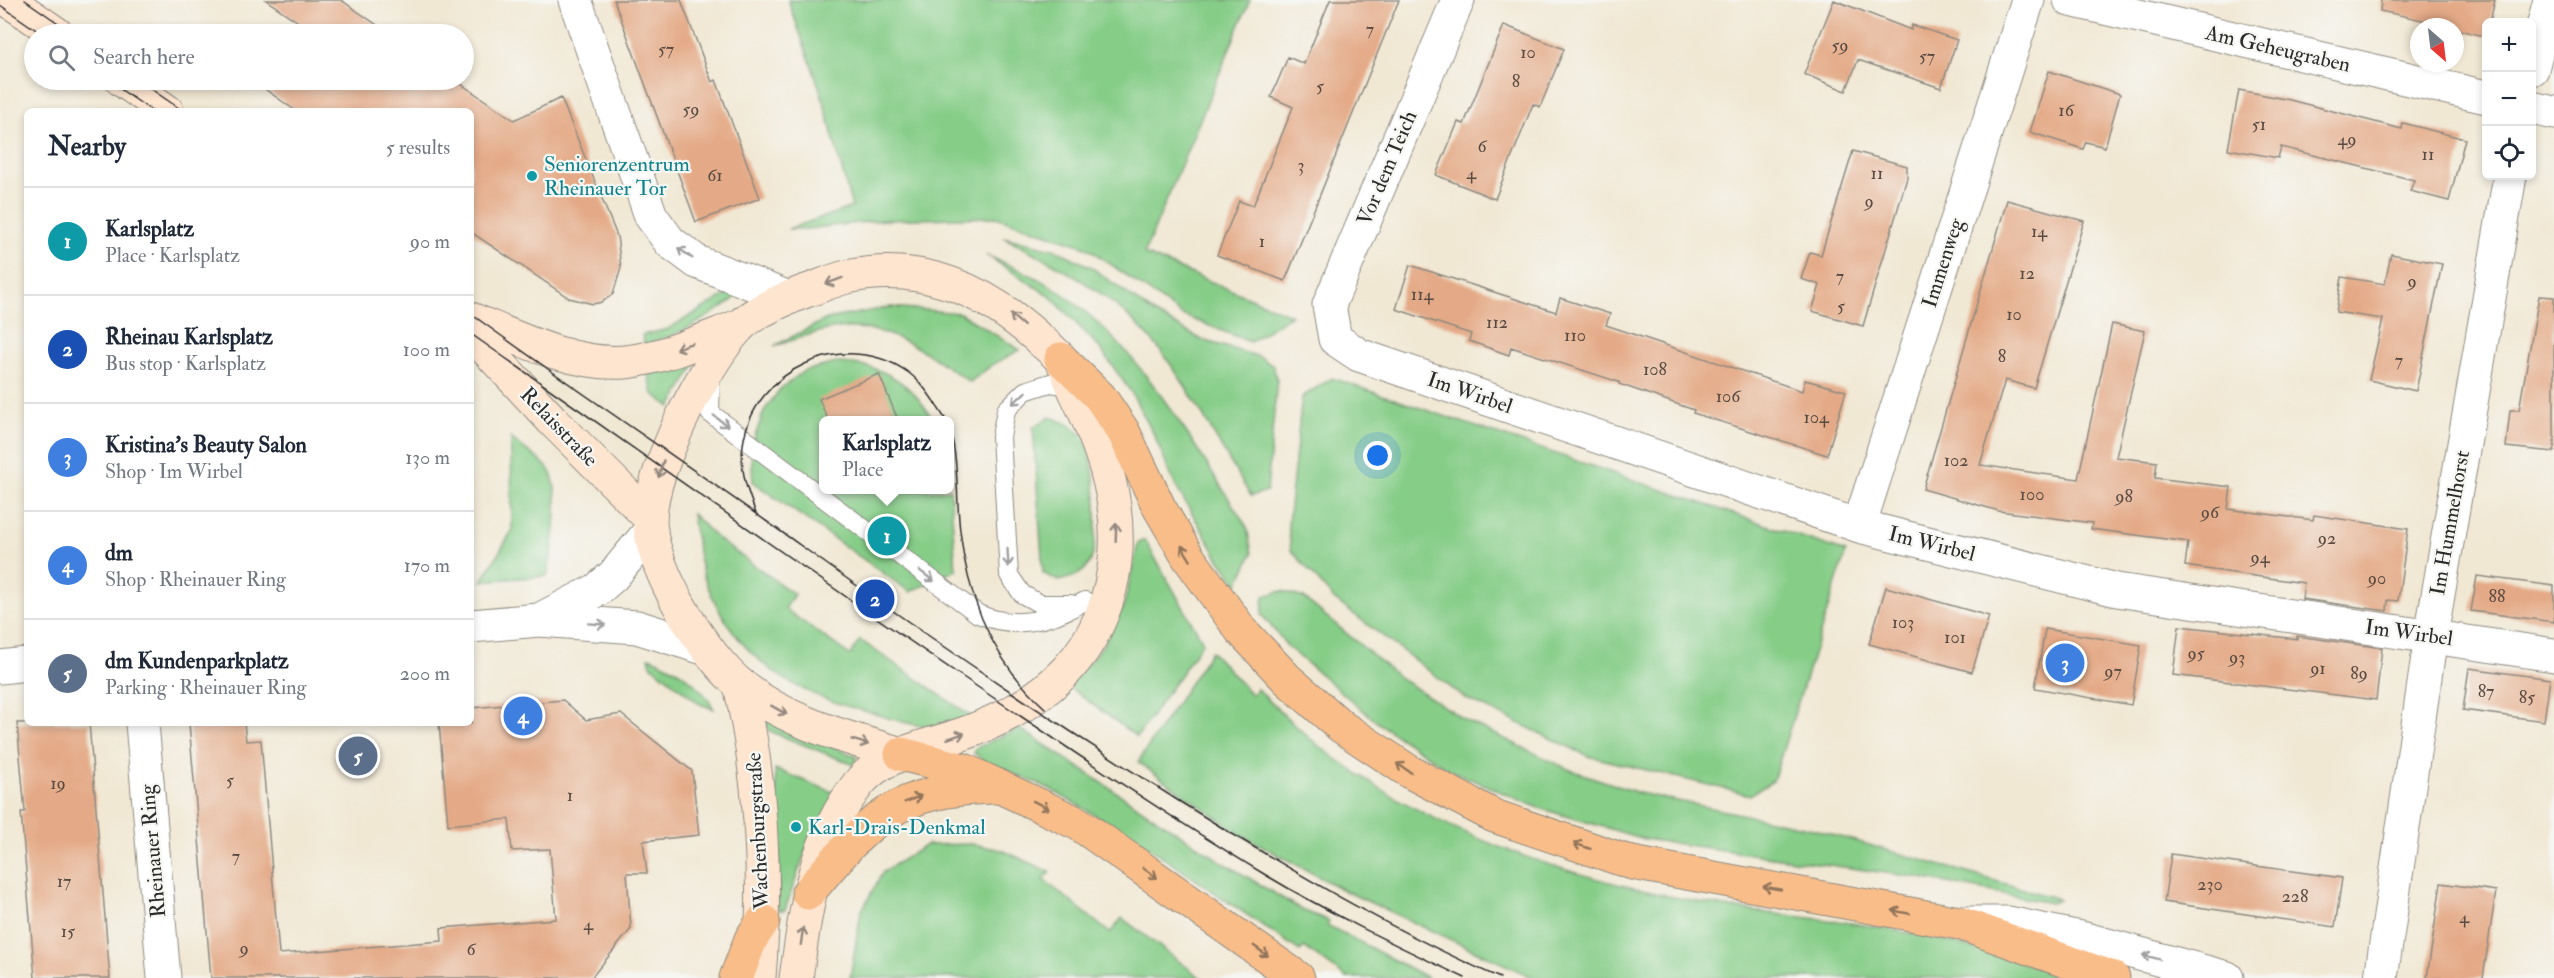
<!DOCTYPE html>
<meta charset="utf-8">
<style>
body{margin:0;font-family:"IM FELL Double Pica",serif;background:#f6f6f7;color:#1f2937}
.controls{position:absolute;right:18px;top:18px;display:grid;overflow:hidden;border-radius:9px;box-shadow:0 3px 9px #0003}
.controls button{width:54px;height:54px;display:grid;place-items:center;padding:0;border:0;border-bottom:2px solid #e0e1e3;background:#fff;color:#1f2937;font:30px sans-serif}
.compass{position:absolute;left:2410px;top:18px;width:54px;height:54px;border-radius:50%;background:#fff;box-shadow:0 3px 9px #0003;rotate:152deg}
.you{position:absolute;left:1378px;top:456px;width:21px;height:21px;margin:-15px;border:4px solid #fff;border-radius:50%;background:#1a73e8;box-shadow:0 0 0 9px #1a73e833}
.badge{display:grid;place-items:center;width:39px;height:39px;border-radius:50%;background:#0f766e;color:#fff;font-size:20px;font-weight:700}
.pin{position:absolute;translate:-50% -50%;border:3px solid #fff;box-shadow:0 2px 6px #0006}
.popup{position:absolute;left:819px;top:416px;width:135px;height:78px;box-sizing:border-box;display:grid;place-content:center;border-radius:9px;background:#fff;filter:drop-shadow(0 2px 4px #0005);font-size:20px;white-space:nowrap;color:#747a83}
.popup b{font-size:22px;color:#1f2937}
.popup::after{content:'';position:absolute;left:50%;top:100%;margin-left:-12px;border:12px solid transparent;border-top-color:#fff}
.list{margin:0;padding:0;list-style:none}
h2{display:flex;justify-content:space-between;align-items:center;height:78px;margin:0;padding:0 24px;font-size:26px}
h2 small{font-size:20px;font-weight:400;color:#747a83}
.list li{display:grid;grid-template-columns:39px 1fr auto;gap:18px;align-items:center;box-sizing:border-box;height:108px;padding:0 24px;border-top:2px solid #e0e1e3}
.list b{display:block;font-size:22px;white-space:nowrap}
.list p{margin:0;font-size:20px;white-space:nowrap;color:#747a83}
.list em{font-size:20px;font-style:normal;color:#747a83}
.icon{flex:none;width:33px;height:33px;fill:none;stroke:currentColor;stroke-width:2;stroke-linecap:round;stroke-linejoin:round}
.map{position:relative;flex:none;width:2554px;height:978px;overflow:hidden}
.search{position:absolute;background:#fff;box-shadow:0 3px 9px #0003;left:24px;top:24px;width:450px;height:66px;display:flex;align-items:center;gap:15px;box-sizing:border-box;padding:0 21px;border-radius:33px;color:#747a83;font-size:22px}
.panel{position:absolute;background:#fff;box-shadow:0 3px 9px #0003;left:24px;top:108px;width:450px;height:618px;border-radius:9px}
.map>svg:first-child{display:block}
</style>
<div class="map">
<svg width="2554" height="978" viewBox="0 0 2554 978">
<rect width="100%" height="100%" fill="#f6f6f2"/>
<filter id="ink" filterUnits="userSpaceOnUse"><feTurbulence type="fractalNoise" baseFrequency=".0167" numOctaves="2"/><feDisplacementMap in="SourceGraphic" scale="12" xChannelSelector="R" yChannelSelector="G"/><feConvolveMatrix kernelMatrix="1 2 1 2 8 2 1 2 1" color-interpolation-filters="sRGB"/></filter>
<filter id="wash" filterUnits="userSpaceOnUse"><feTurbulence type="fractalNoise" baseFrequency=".008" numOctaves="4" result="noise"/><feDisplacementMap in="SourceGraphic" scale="24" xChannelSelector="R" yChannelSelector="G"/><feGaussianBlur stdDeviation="1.35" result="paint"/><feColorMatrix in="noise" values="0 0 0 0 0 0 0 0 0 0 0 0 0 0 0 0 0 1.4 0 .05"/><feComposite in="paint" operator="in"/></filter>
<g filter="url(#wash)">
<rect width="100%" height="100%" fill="#f1e8d4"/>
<path fill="#86cd88" stroke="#587c5a" stroke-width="1.5" d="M 788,0 L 1250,0 L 1144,254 L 1291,315 L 1250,342 L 1182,315 L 1086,247 L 996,217 L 884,220 L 807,229 L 788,229 L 852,207 L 821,92 Z
M 1003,237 L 1057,250 L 1091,267 L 1152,312 L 1202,340 L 1260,357 L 1273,366 L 1277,379 L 1267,491 L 1251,496 C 1219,447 1193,391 1156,345 C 1116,296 1058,265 1003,237 Z
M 986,255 C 1011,266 1037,276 1060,292 C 1144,351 1192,443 1247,527 L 1252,554 L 1238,584 L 1219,559 L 1175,485 L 1154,435 L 1131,392 L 1099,347 L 1050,296 Z
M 731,292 L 734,294 L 734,299 C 704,321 680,334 645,345 L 642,335 L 668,329 Z
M 891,307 L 960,313 L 1020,350 L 992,365 L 970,382 C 926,353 888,321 832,329 C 813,332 793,341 774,346 L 827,319 Z
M 701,354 L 671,407 L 653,394 L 648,375 Z
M 836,363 C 879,363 912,382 933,420 L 824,420 L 824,490 L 950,490 L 950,487 L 956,570 L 910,592 L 753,482 L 751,447 L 764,411 L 780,389 L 804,371 Z
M 1332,378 L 1846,552 L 1773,781 L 1750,795 L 1588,756 L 1465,698 L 1335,600 L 1291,550 L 1288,524 L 1302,397 Z
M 1050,417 C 1064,422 1075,425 1084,438 C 1097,457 1101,545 1089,564 C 1081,576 1071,578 1058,581 L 1043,573 L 1033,427 Z
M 511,438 C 522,448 537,456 547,467 C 564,487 553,552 547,576 L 482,581 L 512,531 Z
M 692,514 L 719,540 L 794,594 L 785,609 L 850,655 L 860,640 L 975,719 C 964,722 951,726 939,726 C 916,728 890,718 868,712 C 792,694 738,659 707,585 C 698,563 696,537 692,514 Z
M 1145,540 L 1203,642 L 1137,737 L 1069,687 L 1103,645 L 1124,605 L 1138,543 Z
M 1282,591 L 1304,598 L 1400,678 L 1467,721 L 1568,769 L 1639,793 L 1813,829 L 2059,899 L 2051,903 L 1915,877 L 1644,839 L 1539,808 L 1449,770 L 1378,723 L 1288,647 L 1262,615 L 1264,596 Z
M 1211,651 L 1252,695 L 1257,689 C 1282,713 1307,738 1335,758 C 1453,845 1595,885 1738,909 C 1784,916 1831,919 1877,927 C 1943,938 2006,956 2069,978 L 1534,978 L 1345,891 L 1240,834 L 1138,762 Z
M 649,657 C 677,668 699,682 714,709 L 700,704 L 651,665 Z
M 761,715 L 857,757 L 854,765 L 769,731 Z
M 1019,728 L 1219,860 L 1302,910 L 1329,921 L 1327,925 L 1428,978 L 1347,978 L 1304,947 L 1300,951 L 1136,839 L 1048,788 L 985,762 L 974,753 L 976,748 Z
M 775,769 L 838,794 L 810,838 L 785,910 L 778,910 L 779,842 Z
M 972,844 L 1002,850 L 1050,872 L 1043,879 L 1110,933 L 1122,918 L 1201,978 L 850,978 L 861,912 L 883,872 L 926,845 Z"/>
<g id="blocks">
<path fill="#e4aa87" d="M 266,0 L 341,0 L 390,34 L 303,34 L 307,28 Z
M 614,0 L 681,0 L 712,82 L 716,80 L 760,198 L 696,222 Z
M 1330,0 L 1399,0 L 1285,281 L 1217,255 L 1239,201 L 1253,206 L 1293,107 L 1271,97 L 1288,57 L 1304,64 Z
M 1834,0 L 1911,30 L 1912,25 L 1957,40 L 1941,88 L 1858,60 L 1846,91 L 1804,74 Z
M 2381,0 L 2495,0 L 2490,22 L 2487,22 L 2487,37 L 2455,29 L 2455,27 L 2380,11 Z
M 1504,25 L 1564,49 L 1540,107 L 1533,104 L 1495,199 L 1436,175 L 1458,122 L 1464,124 Z
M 2049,71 L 2120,94 L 2105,147 L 2086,142 L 2083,149 L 2030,132 Z
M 271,80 L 455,80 L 514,120 L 561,98 L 617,236 L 621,268 L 613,294 L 602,302 L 593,304 L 569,298 L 471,232 L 471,111 L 296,111 L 265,89 Z
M 2239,90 L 2290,100 L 2402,129 L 2403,123 L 2465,139 L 2449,201 L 2410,191 L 2414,180 L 2281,147 L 2278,158 L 2228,149 Z
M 1853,151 L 1907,166 L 1907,178 L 1863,326 L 1812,311 L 1820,285 L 1801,279 L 1810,252 L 1821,255 Z
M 2007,200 L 2084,221 L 2034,388 L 2005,380 L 1980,465 L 2078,479 L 2112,324 L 2145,331 L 2116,457 L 2157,462 L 2155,478 L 2231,487 L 2228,509 L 2313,520 L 2314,515 L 2408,529 L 2398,601 L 2388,600 L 2387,611 L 2302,599 L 2304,583 L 2185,566 L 2188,542 L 2091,529 L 2092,523 L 1999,511 L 1923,489 Z
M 2391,254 L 2442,264 L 2416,391 L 2369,380 L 2383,319 L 2336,312 L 2342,277 L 2385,284 Z
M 1410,265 L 1556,312 L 1560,298 L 1610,314 L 1606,325 L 1802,391 L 1805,380 L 1846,391 L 1827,455 L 1693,413 L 1694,410 L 1619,384 L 1619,382 L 1511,347 L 1509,355 L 1469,341 L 1471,334 L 1396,309 Z
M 2539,296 L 2554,297 L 2554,452 L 2506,447 L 2510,410 L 2519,410 Z
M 879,374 L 898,420 L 828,420 L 819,399 Z
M 2477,576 L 2554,586 L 2554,622 L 2471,611 Z
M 1886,587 L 1989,616 L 1972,672 L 1869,644 Z
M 2179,626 L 2297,639 L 2297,636 L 2382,648 L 2376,700 L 2173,675 Z
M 2045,629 L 2141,645 L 2131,705 L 2035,688 Z
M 2469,668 L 2550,679 L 2544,721 L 2463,710 Z
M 563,700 L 586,720 L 621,714 L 692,771 L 699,835 L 643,841 L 647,873 L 627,873 L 631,929 L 591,978 L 211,978 L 189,723 L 244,723 L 246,741 L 261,740 L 279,954 L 442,941 L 441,928 L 556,919 L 550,849 L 512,851 L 509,819 L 448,825 L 439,723 L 471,723 L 471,708 Z
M 17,723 L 89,723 L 110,978 L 35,978 L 21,812 L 25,812 Z
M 2171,854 L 2342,878 L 2335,927 L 2164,902 Z
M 2441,883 L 2496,891 L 2483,978 L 2427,978 Z"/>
</g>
</g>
<g filter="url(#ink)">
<use href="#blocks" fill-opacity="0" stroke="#8e8a80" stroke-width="1.5"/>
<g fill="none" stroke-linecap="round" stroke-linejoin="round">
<defs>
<path id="lane" d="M 711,376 L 710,413 L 978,614 C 1016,630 1050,621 1085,601
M 1071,604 L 1040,604 L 1022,594 L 1009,575 L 1001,437 L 1006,410 L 1025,391 L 1050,383 L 1073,386"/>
<path id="street" d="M 575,0 L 651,216 L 670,242 L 697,262 L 789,298
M 1458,0 L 1329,305 L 1335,339 L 1359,355 L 1859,526 L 2117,590 L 2554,655
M 2070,0 L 2486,97
M 2532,69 L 2550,0
M 2532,108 L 2554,113
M 1859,526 L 2028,0
M 541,619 L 597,590 L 613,576 L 651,530
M 471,626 L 539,620 L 637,627 L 707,649
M 0,667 L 27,664
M 142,723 L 164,978
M 1963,923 L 2008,923 L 2085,939 L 2227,978
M 2381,978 L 2431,636 L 2510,176"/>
<path id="secondary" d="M 8,0 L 57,34
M 122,80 L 167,111
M 471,319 C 518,338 573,366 625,362 C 664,358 702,340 739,326
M 471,333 L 552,420 L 650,518
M 740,685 C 762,782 767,879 759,978
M 796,978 C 806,908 814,840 859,783 C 881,756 919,748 951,738 C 1044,708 1109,652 1116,550 C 1119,493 1100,443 1076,393 C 1071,383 1068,370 1062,361 C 1056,352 1045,345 1037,337 C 983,289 921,261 847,277 C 833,280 819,287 806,291 C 787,298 751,313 738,328 C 718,349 691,398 679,424 C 666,454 650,490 650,523 C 652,571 705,657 742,686 C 788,723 846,737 901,754"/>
<path id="highway" d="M 1061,359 L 1100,397 L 1123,431 L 1159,507 L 1188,557 L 1241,630 L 1287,679 L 1342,727 L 1410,772 L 1494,816 L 1632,863 L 1959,923 L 2113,978
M 901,754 L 964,770 L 1079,824 L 1298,978
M 808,893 C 869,820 894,789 995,787
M 736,978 L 751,939 L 763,921"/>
</defs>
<use href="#lane" stroke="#8e8a80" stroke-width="20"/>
<use href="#street" stroke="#8e8a80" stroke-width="35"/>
<use href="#secondary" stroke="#8e8a80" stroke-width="35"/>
<use href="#highway" stroke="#8e8a80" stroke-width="35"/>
<use href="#lane" stroke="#fff" stroke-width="18"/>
<use href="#street" stroke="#fff" stroke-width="33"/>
<use href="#secondary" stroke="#fde5d0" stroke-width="33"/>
<use href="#highway" stroke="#f9bd89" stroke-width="33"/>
<path stroke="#2b2b2b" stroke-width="1.5" d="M 25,0 L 74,34
M 0,5 L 42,34
M 107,80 L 152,111
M 138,80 L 183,111
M 471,314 C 581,394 694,469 804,548 C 928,637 1053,722 1182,803 C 1285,867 1389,929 1500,978
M 471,334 C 634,448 795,563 960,675 C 1060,743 1160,811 1264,874 C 1329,913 1397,946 1465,978
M 950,430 C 959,463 956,497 960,531 C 968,600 994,663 1046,709
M 757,516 C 748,493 739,470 743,445 C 753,369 847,327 909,373 C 926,386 935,404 946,420"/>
</g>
<defs><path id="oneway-shaft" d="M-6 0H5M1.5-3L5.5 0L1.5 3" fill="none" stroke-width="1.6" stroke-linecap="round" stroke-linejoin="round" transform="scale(1.5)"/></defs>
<g stroke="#a0a0a0">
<use href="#oneway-shaft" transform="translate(685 253) rotate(-144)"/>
<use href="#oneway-shaft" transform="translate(1019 398) rotate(137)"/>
<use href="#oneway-shaft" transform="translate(721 421) rotate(37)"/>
<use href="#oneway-shaft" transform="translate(1008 558) rotate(87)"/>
<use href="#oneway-shaft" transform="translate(927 576) rotate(37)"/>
<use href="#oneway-shaft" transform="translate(597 624) rotate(4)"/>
<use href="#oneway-shaft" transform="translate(2151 957) rotate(-165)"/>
</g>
<g stroke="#94887e">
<use href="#oneway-shaft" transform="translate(834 281) rotate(160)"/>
<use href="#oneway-shaft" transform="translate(1017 320) rotate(-139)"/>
<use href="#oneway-shaft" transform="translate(684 346) rotate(160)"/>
<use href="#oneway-shaft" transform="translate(661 469) rotate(106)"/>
<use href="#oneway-shaft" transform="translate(1116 532) rotate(-88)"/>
<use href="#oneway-shaft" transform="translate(779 710) rotate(29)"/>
<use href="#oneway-shaft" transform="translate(956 736) rotate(-18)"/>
<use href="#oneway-shaft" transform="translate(860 742) rotate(17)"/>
<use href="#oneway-shaft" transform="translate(802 936) rotate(-82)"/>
</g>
<g stroke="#92745a">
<use href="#oneway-shaft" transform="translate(1186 553) rotate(-121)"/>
<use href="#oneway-shaft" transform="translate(1404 768) rotate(-147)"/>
<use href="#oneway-shaft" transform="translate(913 799) rotate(-22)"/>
<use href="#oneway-shaft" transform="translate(1041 805) rotate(27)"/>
<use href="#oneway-shaft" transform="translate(1582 846) rotate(-161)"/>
<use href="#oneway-shaft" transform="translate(1150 873) rotate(35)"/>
<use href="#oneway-shaft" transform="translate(1772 888) rotate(-170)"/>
<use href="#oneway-shaft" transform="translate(1901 912) rotate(-169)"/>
<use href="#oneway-shaft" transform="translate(1261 951) rotate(36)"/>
</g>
</g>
<g fill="#0f9aa8" stroke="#f6f6f2" stroke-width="2">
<circle cx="532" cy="176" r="6"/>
<circle cx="796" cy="827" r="6"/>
</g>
<g text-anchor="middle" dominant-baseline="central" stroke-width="4.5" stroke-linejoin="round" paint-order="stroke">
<g font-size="18" fill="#594b42">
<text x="1370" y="29">7</text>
<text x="1840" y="45">59</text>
<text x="666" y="49">57</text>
<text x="1528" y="52">10</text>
<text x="1927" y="56">57</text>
<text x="1516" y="81">8</text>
<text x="1320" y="86">5</text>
<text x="691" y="109">59</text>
<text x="2066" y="110">16</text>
<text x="2259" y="124">51</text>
<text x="2347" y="139">49</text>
<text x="1482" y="146">6</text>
<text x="2428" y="154">11</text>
<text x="1301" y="165">3</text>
<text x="1471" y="173">4</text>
<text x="1877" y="173">11</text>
<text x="715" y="175">61</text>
<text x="1869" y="201">9</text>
<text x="2039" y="231">14</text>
<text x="1262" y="241">1</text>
<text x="2027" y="273">12</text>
<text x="1840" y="276">7</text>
<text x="2412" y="281">9</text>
<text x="1422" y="294">114</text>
<text x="1841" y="306">5</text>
<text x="2014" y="314">10</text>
<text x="1497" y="322">112</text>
<text x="1575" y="335">110</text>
<text x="2002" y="356">8</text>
<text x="2399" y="360">7</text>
<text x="1655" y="369">108</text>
<text x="1728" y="396">106</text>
<text x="1816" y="417">104</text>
<text x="1956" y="460">102</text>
<text x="2032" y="494">100</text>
<text x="2124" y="496">98</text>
<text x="2210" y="512">96</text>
<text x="2327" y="538">92</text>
<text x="2260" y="557">94</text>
<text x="2377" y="578">90</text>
<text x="2497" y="596">88</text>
<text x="1903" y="622">103</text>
<text x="1955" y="637">101</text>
<text x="2196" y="653">95</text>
<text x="2237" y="657">93</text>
<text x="2318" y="668">91</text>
<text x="2113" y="671">97</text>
<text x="2359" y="673">89</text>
<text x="2486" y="691">87</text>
<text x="2527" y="697">85</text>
<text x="230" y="780">5</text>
<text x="58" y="783">19</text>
<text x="570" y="795">1</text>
<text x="236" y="856">7</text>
<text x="64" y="881">17</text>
<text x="2210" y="884">230</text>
<text x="2295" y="896">228</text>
<text x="2464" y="917">4</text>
<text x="588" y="924">4</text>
<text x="68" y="931">15</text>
<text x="244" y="948">9</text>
<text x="471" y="949">6</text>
</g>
<g font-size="21" fill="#2b2b2b" stroke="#f6f6f2">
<text transform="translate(2278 49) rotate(13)">Am Geheugraben</text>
<text transform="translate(1387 168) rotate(-67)">Vor dem Teich</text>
<text transform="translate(1943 263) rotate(-72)">Immenweg</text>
<text transform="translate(1470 393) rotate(19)">Im Wirbel</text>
<text transform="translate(559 427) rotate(46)">Relaisstraße</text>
<text transform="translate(2450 523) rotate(-80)">Im Hummelhorst</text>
<text transform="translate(1932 544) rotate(14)">Im Wirbel</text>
<text transform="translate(2409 633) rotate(8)">Im Wirbel</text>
<text transform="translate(758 831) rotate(-93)">Wachenburgstraße</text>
<text transform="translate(153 851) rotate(-95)">Rheinauer Ring</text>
</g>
<g font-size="21" fill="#0d838f" stroke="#f6f6f2" text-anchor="start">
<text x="544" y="164">Seniorenzentrum<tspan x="544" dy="24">Rheinauer Tor</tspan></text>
<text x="808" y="827">Karl-Drais-Denkmal</text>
</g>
</g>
</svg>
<div class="controls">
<button>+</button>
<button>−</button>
<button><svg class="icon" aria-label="locate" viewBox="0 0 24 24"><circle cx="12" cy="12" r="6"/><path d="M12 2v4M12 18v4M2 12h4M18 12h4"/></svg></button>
</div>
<svg class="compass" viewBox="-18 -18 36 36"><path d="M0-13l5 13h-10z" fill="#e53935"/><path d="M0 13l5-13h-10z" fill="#747a83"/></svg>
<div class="you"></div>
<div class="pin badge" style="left:887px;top:536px;background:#0f9aa8">1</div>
<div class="popup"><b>Karlsplatz</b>Place</div>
<div class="pin badge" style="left:875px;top:599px;background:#1a4fb4">2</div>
<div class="pin badge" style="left:2065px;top:663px;background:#3f7fe0">3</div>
<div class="pin badge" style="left:523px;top:716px;background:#3f7fe0">4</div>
<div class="pin badge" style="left:358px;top:756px;background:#5c6f8a">5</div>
<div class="search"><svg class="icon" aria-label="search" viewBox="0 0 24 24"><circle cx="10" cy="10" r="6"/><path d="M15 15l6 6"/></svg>Search here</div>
<section class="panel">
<h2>Nearby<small>5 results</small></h2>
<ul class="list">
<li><span class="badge" style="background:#0f9aa8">1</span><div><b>Karlsplatz</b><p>Place · Karlsplatz</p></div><em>90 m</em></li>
<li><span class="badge" style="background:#1a4fb4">2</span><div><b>Rheinau Karlsplatz</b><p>Bus stop · Karlsplatz</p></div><em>100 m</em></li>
<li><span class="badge" style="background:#3f7fe0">3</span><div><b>Kristina's Beauty Salon</b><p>Shop · Im Wirbel</p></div><em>130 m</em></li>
<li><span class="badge" style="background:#3f7fe0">4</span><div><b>dm</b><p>Shop · Rheinauer Ring</p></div><em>170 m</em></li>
<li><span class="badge" style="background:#5c6f8a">5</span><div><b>dm Kundenparkplatz</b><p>Parking · Rheinauer Ring</p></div><em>200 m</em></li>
</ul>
</section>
</div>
